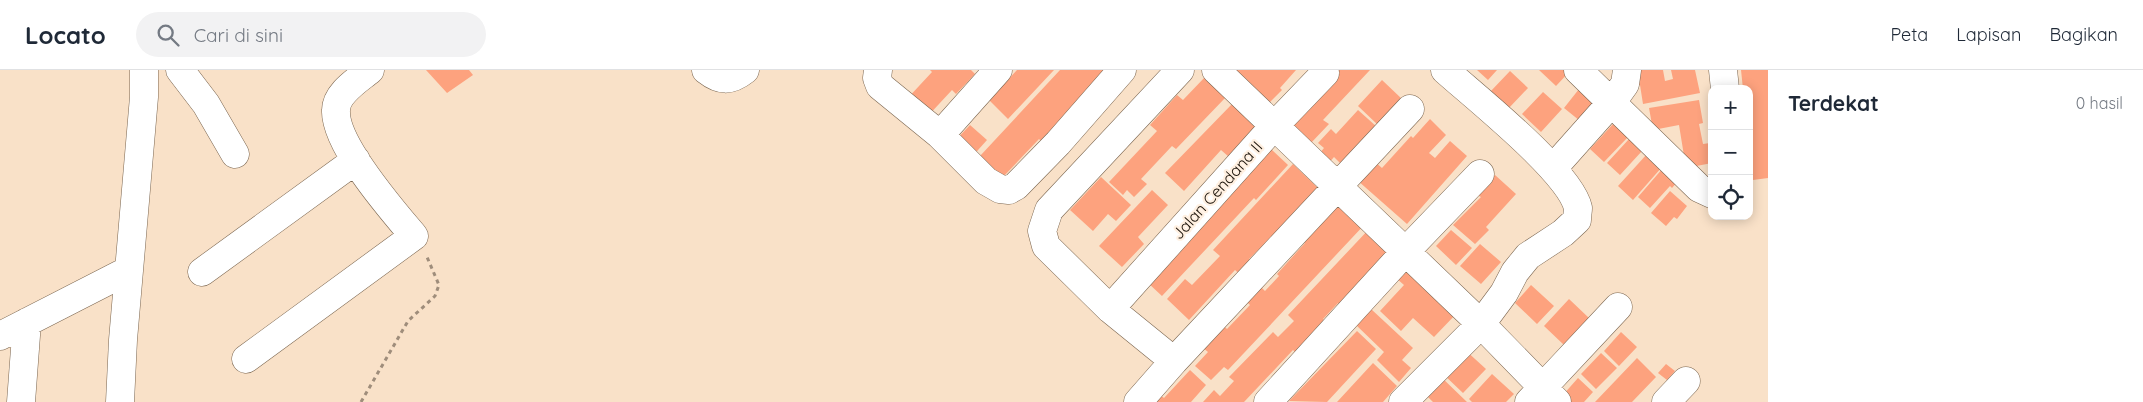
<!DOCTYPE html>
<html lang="id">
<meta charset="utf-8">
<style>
body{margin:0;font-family:Quicksand,sans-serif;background:#f2f2f3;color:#1f2937}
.controls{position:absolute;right:15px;top:15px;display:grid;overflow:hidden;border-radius:10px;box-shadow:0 2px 12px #0003}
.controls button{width:45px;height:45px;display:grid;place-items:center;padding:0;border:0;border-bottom:1px solid #e0e1e3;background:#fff;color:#1f2937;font:25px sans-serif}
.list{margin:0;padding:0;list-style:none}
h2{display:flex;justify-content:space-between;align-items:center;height:65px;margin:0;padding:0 20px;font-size:21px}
h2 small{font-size:16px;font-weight:400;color:#747a83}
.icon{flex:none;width:28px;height:28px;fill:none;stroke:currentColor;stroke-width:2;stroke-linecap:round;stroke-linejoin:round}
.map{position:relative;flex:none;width:1768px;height:332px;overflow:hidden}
header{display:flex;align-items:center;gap:30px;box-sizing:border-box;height:70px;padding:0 25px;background:#fff;border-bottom:1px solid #e0e1e3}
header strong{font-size:24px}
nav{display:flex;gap:28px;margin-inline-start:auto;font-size:18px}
.search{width:350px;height:45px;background:#f2f2f3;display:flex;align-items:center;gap:12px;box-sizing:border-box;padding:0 18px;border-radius:28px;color:#747a83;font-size:19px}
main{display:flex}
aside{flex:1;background:#fff}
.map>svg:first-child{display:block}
</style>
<header>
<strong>Locato</strong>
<div class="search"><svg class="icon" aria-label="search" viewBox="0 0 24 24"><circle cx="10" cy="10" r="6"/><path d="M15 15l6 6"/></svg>Cari di sini</div>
<nav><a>Peta</a><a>Lapisan</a><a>Bagikan</a></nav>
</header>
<main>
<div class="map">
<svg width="1768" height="332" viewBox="0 0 1768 332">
<rect width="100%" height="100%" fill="#f9e1c8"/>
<path fill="#fda27e" d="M 426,0 L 469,0 L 473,5 L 447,23 Z
M 930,0 L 971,0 L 975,4 L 956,24 L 952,20 L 926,48 L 906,30 L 932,2 Z
M 1017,0 L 1054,0 L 1008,49 L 989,30 Z
M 1060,0 L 1106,0 L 1041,71 L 1039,69 L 1003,107 L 980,86 Z
M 1236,0 L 1296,0 L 1280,18 L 1282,20 L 1268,34 L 1245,12 L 1247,10 Z
M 1337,0 L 1370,0 L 1323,50 L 1329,54 L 1310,74 L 1290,55 L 1340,3 Z
M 1477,0 L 1497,0 L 1488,10 Z
M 1539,0 L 1571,0 L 1556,16 Z
M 1630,0 L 1663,0 L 1665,11 L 1673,9 L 1671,0 L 1695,0 L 1700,23 L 1643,34 L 1640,15 L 1633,16 Z
M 1741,0 L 1768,0 L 1768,108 L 1753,110 L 1749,70 L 1749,19 L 1743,19 Z
M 1510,1 L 1528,18 L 1508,39 L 1490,22 Z
M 1205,7 L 1226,27 L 1176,79 L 1172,76 L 1141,109 L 1147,114 L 1134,127 L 1127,120 L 1123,125 L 1109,112 L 1157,61 L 1150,55 L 1177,25 L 1183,30 Z
M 1382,10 L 1402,29 L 1378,55 L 1358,36 Z
M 1583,14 L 1605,30 L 1585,55 L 1564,38 Z
M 1543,22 L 1562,39 L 1541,62 L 1522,44 Z
M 1699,30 L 1703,53 L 1699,54 L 1703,74 L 1710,73 L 1712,93 L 1686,98 L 1679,55 L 1653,60 L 1649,38 Z
M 1233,33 L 1257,56 L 1229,87 L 1221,80 L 1184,121 L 1165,103 Z
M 1358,40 L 1377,57 L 1342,95 L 1334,87 L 1328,94 L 1318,85 L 1324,78 L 1318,73 L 1331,59 L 1336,64 Z
M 1430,49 L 1446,65 L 1429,83 L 1435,88 L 1450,71 L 1467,86 L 1407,154 L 1357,110 L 1374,91 L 1382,98 L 1411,66 L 1413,68 Z
M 1614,53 L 1628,67 L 1604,92 L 1590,79 Z
M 970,55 L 987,70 L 970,89 L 953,73 Z
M 1629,69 L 1642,81 L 1620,105 L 1607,93 Z
M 1271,79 L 1288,95 L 1256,130 L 1254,128 L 1162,226 L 1147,212 Z
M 1647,84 L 1662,97 L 1633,130 L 1618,116 Z
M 1293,94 L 1320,120 L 1249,189 L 1257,196 L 1245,209 L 1235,200 L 1189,250 L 1167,229 L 1185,209 L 1192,215 L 1220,186 L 1213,180 Z
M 1663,98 L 1678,111 L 1672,118 L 1670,116 L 1650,138 L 1638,127 Z
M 1495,105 L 1516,124 L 1486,157 L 1489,160 L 1475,174 L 1453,155 L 1481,127 L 1477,125 Z
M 1101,107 L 1131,135 L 1116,151 L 1108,144 L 1093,161 L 1070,140 Z
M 1152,120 L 1168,135 L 1138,167 L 1144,174 L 1122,197 L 1099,176 Z
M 1670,121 L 1687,136 L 1677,149 L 1674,147 L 1666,156 L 1651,143 Z
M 1339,128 L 1366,153 L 1228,300 L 1224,297 L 1211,310 L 1195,296 L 1208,282 L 1203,278 L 1222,254 L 1227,259 L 1250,235 L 1244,229 L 1258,214 L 1265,221 L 1279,206 L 1277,204 L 1305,173 L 1301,169 Z
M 1371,157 L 1396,180 L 1341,236 L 1338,233 L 1323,249 L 1324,250 L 1310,265 L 1315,270 L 1300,287 L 1293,280 L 1244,332 L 1203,332 L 1214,320 L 1220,326 L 1234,311 L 1229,307 L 1273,262 L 1278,267 L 1294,251 L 1288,245 Z
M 1451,160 L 1472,178 L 1456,195 L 1436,176 Z
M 1480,174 L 1501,192 L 1481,214 L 1460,196 Z
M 1405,198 L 1457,243 L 1434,267 L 1413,248 L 1401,261 L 1380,241 L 1404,215 L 1396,208 Z
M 1531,215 L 1554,236 L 1537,254 L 1515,233 Z
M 1569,229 L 1589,248 L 1564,275 L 1544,256 Z
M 1371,239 L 1413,278 L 1402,290 L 1411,298 L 1399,312 L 1377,290 L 1384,282 L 1356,255 Z
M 1357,261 L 1376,279 L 1327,332 L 1289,331 Z
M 1621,262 L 1637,277 L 1619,296 L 1604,281 Z
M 1464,279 L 1486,299 L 1463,323 L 1442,303 Z
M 1601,283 L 1617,298 L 1596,319 L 1581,304 Z
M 1637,288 L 1656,307 L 1632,332 L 1595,332 Z
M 1373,293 L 1397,316 L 1383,332 L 1337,332 Z
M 1666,294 L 1675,301 L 1667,310 L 1658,303 Z
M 1190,300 L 1206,315 L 1191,332 L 1152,332 L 1159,324 L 1164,328 Z
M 1492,304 L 1514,324 L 1506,332 L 1472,332 L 1469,329 Z
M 1439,305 L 1467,332 L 1433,332 L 1423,322 Z
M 1578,308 L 1593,322 L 1584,332 L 1569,332 L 1562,326 Z"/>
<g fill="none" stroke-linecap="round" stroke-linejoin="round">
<defs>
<path id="minor" d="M 180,0 L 206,34 L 235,84
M 706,0 C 720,11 730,12 745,0
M 878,0 L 877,8 L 880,16 L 940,65 L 986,111 L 1000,119 L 1009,120 L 1016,116 L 1058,73 L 1122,0
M 1216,0 L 1481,254 L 1557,332
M 1578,0 L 1699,118 L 1712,124
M 1723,0 L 1725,19
M 940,65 L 998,0
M 1552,97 L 1555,96 L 1612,32 L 1625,14 L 1627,0
M 202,202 L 356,90
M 1110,239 L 1275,55 L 1325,3
M 0,266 L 129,200
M 246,289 L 414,166 C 392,140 334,74 336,40 C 336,23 358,10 370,0
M 1174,291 L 1110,239 L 1046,176 L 1042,161 L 1049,140 L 1180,0
M 21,332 L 27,252
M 120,332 L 123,270 L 144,27 L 144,0
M 1138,332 L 1174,291 L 1410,39
M 1268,332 L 1406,181 L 1480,104
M 1403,332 L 1481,254 L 1504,223 L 1515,202 L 1528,186 L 1563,163 L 1577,150 C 1577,146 1578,141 1578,138 C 1570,102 1475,27 1445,0
M 1529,332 L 1618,237
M 1666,332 L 1686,311"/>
</defs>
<use href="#minor" stroke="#7a654f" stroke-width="29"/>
<path stroke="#9f8d7b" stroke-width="3" stroke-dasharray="4 4" stroke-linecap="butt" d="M 361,332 L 408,251 L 435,226 L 439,215 L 427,187"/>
<use href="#minor" stroke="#fff" stroke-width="28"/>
</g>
<g text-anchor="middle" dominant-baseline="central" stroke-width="4.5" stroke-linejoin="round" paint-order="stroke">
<g font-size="16" fill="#191108" stroke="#fff0e1">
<text transform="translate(1217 120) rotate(-48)">Jalan Cendana II</text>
</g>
</g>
</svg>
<div class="controls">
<button>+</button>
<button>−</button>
<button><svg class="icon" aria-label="locate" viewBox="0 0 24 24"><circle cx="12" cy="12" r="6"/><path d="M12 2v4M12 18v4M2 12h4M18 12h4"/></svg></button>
</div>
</div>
<aside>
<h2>Terdekat<small>0 hasil</small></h2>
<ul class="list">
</ul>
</aside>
</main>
